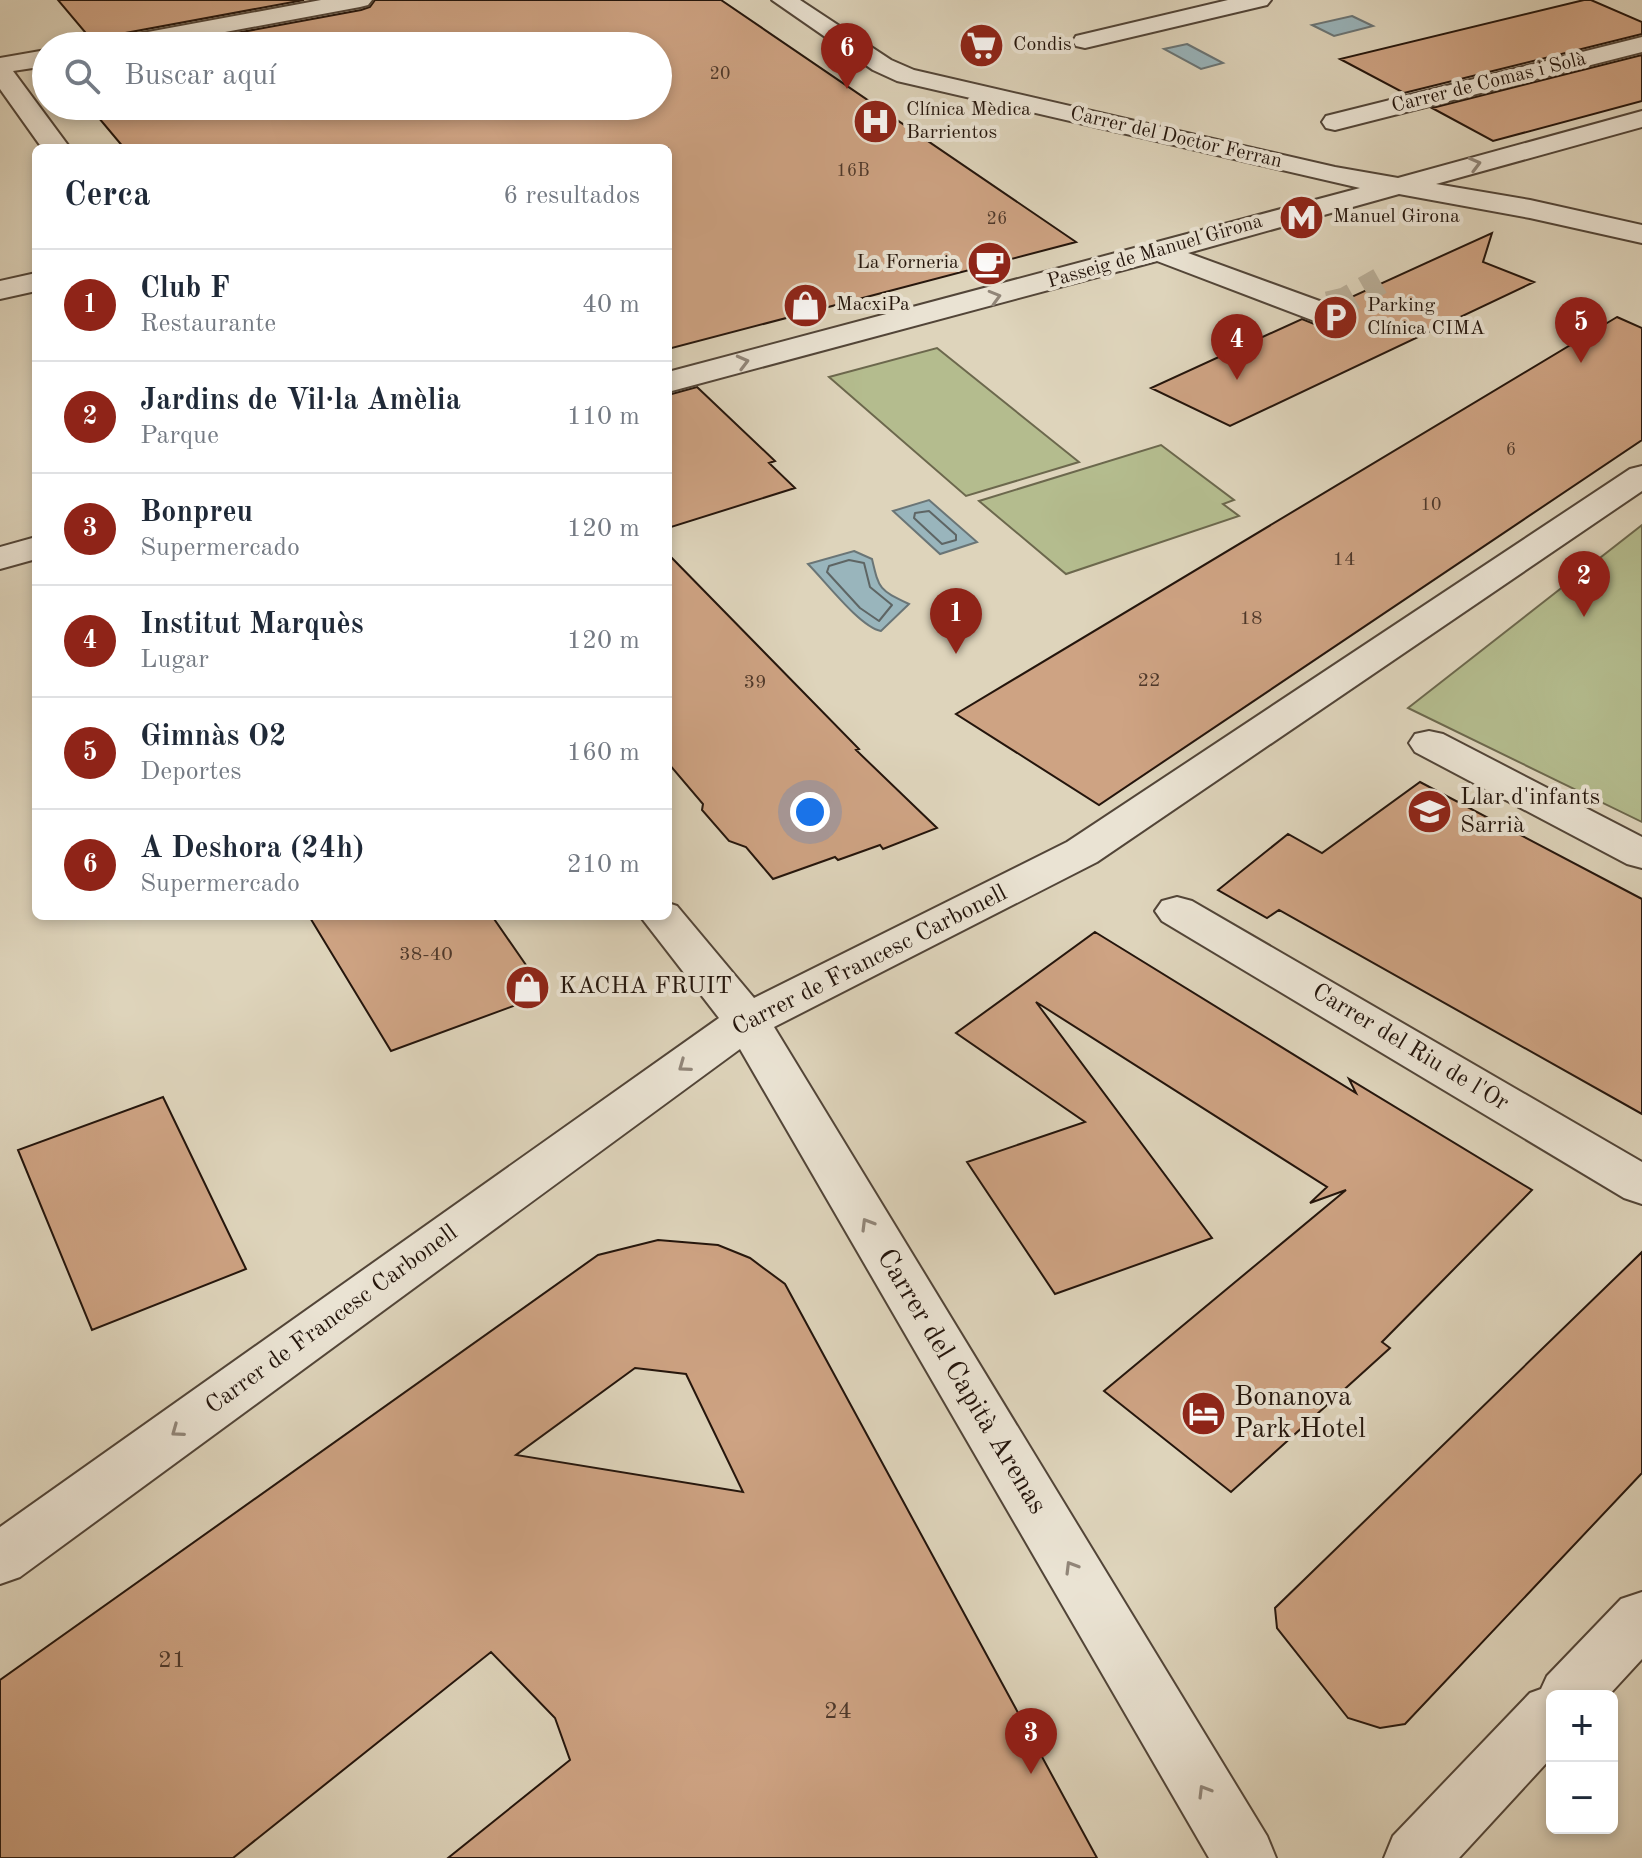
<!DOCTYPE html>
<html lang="es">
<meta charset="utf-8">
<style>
body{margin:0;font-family:"Old Standard TT",serif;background:#f6f6f7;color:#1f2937}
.controls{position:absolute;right:24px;bottom:24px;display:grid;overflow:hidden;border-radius:12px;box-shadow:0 4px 12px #0003}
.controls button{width:72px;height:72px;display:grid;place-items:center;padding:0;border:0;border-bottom:2px solid #e0e1e3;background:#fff;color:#1f2937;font:40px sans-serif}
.you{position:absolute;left:810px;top:812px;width:28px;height:28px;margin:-20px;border:6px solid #fff;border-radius:50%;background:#1a73e8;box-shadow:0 0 0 12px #1a73e833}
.badge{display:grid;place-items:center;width:52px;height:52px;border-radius:50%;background:#8f2418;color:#fff;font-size:26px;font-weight:700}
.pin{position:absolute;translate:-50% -66px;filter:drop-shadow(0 2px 4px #0008)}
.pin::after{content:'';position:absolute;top:42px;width:28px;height:24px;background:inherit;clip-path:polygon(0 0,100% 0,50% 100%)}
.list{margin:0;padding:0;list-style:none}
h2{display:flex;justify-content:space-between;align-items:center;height:104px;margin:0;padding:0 32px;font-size:34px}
h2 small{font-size:26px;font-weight:400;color:#747a83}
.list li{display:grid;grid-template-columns:52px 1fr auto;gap:24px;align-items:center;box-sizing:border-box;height:112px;padding:0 32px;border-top:2px solid #e0e1e3}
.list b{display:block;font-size:30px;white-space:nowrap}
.list p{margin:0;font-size:26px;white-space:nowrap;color:#747a83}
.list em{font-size:26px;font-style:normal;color:#747a83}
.icon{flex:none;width:44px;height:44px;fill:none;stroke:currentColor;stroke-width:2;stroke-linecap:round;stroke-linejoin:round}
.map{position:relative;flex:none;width:1642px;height:1858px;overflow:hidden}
.search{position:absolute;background:#fff;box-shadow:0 4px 12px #0003;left:32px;top:32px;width:640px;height:88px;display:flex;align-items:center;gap:20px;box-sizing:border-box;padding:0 28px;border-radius:44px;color:#747a83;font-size:30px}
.panel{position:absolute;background:#fff;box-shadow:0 4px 12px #0003;left:32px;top:144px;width:640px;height:776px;border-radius:12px}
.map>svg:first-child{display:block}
</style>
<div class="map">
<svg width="1642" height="1858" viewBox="0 0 1642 1858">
<rect width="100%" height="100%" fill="#ded4bb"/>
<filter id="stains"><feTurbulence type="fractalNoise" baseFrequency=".0025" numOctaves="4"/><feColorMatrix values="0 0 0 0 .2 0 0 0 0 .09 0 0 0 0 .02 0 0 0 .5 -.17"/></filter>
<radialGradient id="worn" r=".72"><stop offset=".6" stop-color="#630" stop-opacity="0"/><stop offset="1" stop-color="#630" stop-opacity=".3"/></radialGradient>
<path fill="#b4bc8e" stroke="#6c684d" stroke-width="2" d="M 937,348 L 1079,462 L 966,496 L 829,377 Z
M 1161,445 L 1234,500 L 1223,504 L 1239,516 L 1066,574 L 979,501 Z
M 1642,525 L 1642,822 L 1408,708 Z"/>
<path fill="#99b5bc" stroke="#6a7576" stroke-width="2" d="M 1352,16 L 1373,26 L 1334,36 L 1312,25 Z
M 1187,44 L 1223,63 L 1201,69 L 1164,49 Z
M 929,500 L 977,542 L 940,554 L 893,511 Z
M 854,551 L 872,559 C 879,589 879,590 909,604 L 881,631 C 860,627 826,582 808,564 Z"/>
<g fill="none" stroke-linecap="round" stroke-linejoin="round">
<path stroke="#5e6564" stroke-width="2" d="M 929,511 L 956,535 L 956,540 L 942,544 L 914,518 L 915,513 Z
M 849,560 L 864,563 L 870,587 L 892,605 L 879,621 L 860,608 L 827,572 L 829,566 Z"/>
</g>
<path fill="#cea383" stroke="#24150c" stroke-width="2" fill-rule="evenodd" d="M 58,0 L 304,0 L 109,36 L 100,38 L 95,44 Z
M 375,0 L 721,0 L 1076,242 L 668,349 L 668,148 L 124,148 L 93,111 L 97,106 L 658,106 L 658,46 L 166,46 L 361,10 L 370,7 Z
M 1584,0 L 1591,0 L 1642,22 L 1642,34 L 1404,93 L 1340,59 Z
M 1642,55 L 1642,101 L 1493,141 L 1432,108 Z
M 1492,233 L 1483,262 L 1534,282 L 1230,426 L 1151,388 L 1302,319 L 1324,328 L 1348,328 L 1354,317 L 1348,308 L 1336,304 Z
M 1617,317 L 1642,328 L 1642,440 L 1099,805 L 956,714 Z
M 697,387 L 775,461 L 769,463 L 795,488 L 668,528 L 668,395 Z
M 668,554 L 859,749 L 856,750 L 937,828 L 883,849 L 880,845 L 838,860 L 835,857 L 773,879 L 746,847 L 729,841 L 702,810 L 703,804 L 668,763 Z
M 1420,782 L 1642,899 L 1642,1114 L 1279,910 L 1267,918 L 1218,890 L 1288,834 L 1322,853 Z
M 309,916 L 492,916 L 546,994 L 391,1051 Z
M 1095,932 L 1356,1093 L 1349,1079 L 1532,1190 L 1382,1342 L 1390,1348 L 1231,1492 L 1104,1391 L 1346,1190 L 1310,1203 L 1327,1187 L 1036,1002 L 1212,1238 L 1055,1294 L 967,1162 L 1085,1122 L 956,1033 Z
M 163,1097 L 246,1269 L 92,1330 L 18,1150 Z
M 658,1240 L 718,1245 L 750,1258 L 785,1284 L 1097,1858 L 448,1858 L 570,1760 L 555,1718 L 491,1652 L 233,1858 L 0,1858 L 0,1680 L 598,1255 ZM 635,1368 L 686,1374 L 743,1492 L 516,1455 Z
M 1642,1252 L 1642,1473 L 1405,1724 L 1380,1728 L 1348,1718 L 1277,1628 L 1275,1608 Z"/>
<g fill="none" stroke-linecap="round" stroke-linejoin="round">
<path stroke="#b9ae98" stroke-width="27" stroke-dasharray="27 13" stroke-linecap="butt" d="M 1328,305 L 1345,301 L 1380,281"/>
<defs>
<path id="minor" d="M 321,0 L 372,0 L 368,5 L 360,7 L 150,46 L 98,46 L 101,41 L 110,39 Z
M 772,0 L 800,0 L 891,60 L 914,70 L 1335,167 L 1398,178 L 1642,111 L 1642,127 L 1436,184 L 1530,200 L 1642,225 L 1642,243 L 1530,218 L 1399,194 L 1188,253 L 1347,311 L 1351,318 L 1347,325 L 1336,327 L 1325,325 L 1157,261 L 668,392 L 668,372 L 1360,188 L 897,81 L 873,70 Z
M 1228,0 L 1271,0 L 1267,5 L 1085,48 L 1076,46 L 1073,41 L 1076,36 Z
M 1642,37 L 1642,52 L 1335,130 L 1326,128 L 1322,122 L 1326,116 Z
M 46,50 L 46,66 L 13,71 L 70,148 L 42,148 L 0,89 L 0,58 Z
M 36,273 L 36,291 L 0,299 L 0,281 Z
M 1642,466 L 1642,491 L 1097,862 L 774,1027 L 1267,1836 L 1276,1858 L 1209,1858 L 740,1049 L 20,1577 L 0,1584 L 0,1527 L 719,1018 L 640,916 L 668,916 L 668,903 L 677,906 L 754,998 L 1067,842 L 1630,469 Z
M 36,537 L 36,559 L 0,569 L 0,547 Z
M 1429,731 L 1443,734 L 1642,837 L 1642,868 L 1627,864 L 1415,752 L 1409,743 L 1415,734 Z
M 1177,897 L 1192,901 L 1642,1162 L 1642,1204 L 1624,1198 L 1162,921 L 1155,911 L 1162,901 Z
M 1642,1592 L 1642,1659 L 1608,1696 L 1552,1696 L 1552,1757 L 1459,1858 L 1384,1858 L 1393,1836 L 1530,1693 L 1541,1689 L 1547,1676 L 1621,1599 Z"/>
</defs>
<use href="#minor" stroke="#524538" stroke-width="4"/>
<use href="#minor" fill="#eae3d3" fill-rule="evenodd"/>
</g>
<defs><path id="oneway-chevron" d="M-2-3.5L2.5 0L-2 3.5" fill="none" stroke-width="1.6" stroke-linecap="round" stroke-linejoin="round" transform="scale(2)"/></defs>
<g stroke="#918679">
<use href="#oneway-chevron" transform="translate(1475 164) rotate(-15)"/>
<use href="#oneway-chevron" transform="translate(995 297) rotate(-16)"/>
<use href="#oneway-chevron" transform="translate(743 362) rotate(-15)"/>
<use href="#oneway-chevron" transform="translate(684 1066) rotate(144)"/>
<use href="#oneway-chevron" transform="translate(867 1224) rotate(-121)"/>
<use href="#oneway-chevron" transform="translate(177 1431) rotate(144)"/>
<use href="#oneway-chevron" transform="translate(1071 1567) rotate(-121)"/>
<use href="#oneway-chevron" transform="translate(1204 1791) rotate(-121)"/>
</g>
<defs>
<symbol id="supermarket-disc" viewBox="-11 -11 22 22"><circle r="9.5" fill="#8f2418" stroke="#eae3d3"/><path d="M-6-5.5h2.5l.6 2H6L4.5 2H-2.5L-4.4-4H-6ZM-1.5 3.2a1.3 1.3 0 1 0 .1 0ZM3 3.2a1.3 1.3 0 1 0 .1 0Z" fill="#fff"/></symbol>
<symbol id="hospital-disc" viewBox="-11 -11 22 22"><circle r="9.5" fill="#8f2418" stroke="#eae3d3"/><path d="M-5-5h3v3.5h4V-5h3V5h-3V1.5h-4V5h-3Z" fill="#fff"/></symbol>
<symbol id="metro-disc" viewBox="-11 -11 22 22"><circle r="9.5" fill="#8f2418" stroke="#eae3d3"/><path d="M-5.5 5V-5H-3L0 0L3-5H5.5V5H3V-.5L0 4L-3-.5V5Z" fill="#fff"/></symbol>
<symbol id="cafe-disc" viewBox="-11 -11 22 22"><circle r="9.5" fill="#8f2418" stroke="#eae3d3"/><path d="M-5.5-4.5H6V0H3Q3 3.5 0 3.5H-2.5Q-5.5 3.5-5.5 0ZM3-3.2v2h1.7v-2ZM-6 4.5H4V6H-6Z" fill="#fff"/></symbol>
<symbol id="shop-disc" viewBox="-11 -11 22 22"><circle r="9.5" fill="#8f2418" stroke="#eae3d3"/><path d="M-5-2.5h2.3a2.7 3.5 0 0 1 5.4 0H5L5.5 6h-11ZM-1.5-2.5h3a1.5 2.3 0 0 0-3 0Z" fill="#fff"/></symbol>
<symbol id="parking-disc" viewBox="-11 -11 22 22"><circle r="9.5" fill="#8f2418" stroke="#eae3d3"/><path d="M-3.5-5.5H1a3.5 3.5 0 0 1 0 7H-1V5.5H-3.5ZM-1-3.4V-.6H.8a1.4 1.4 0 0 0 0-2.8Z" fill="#fff"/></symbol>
<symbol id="school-disc" viewBox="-11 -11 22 22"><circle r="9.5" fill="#8f2418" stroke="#eae3d3"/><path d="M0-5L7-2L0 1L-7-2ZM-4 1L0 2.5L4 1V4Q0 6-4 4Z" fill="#fff"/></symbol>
<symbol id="hotel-disc" viewBox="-11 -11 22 22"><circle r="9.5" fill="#8f2418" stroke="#eae3d3"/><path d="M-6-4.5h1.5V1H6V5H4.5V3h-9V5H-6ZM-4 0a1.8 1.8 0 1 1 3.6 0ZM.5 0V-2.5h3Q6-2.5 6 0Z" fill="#fff"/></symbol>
</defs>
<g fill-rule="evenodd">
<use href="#supermarket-disc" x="956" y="20" width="51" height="51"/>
<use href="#hospital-disc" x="850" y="96" width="51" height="51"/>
<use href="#metro-disc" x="1276" y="192" width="51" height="51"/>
<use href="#cafe-disc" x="964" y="238" width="51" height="51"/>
<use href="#shop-disc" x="780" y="280" width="51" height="51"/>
<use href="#parking-disc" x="1310" y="292" width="51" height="51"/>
<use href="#school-disc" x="1404" y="786" width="51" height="51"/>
<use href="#shop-disc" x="502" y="962" width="51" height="51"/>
<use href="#hotel-disc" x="1178" y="1388" width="51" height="51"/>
</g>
<g text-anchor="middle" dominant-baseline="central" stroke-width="8" stroke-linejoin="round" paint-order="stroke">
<g font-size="18" fill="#4e382a">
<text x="720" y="74">20</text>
<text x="853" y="171">16B</text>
<text x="997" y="219">26</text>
<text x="1511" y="450">6</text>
<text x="1431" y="505">10</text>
</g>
<g font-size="20" fill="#24150c" stroke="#eae3d3" text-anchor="start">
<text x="1013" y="45">Condis</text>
<text x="906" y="110">Clínica Mèdica<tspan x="906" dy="23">Barrientos</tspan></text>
<text x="1333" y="217">Manuel Girona</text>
<text x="959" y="263" text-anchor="end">La Forneria</text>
<text x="836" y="305">MacxiPa</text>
<text x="1367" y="306">Parking<tspan x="1367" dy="23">Clínica CIMA</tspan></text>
</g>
<g font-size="20" fill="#24150c" stroke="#eae3d3">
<text transform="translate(1489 83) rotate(-14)">Carrer de Comas i Solà</text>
<text transform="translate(1176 138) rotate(13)">Carrer del Doctor Ferran</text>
<text transform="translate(1155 252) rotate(-16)">Passeig de Manuel Girona</text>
</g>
<g font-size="20" fill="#4e382a">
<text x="1344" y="560">14</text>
<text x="1251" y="619">18</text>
<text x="1149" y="681">22</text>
<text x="755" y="683">39</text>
<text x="426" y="955">38-40</text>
</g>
<g font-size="24" fill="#24150c" stroke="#eae3d3" text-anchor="start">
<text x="1460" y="798">Llar d'infants<tspan x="1460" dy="28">Sarrià</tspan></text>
<text x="559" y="987">KACHA FRUIT</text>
</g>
<g font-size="24" fill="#24150c" stroke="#eae3d3">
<text transform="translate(870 961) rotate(-27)">Carrer de Francesc Carbonell</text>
<text transform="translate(1410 1048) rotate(31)">Carrer del Riu de l'Or</text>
<text transform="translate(332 1320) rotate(-36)">Carrer de Francesc Carbonell</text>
</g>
<g font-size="24" fill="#4e382a">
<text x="172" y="1661">21</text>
<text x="838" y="1712">24</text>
</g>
<g font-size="28" fill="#24150c" stroke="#eae3d3">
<text transform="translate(961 1382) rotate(59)">Carrer del Capità Arenas</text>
</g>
<g font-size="28" fill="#24150c" stroke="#eae3d3" text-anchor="start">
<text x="1234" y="1398">Bonanova<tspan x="1234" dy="32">Park Hotel</tspan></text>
</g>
</g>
<rect width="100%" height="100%" filter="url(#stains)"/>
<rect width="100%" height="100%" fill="url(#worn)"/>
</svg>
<div class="controls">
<button>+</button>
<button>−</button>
</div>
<div class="you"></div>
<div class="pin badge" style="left:956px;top:654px">1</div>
<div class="pin badge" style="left:1584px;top:617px">2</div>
<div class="pin badge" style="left:1031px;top:1774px">3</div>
<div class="pin badge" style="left:1237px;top:380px">4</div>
<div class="pin badge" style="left:1581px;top:363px">5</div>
<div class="pin badge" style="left:847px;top:89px">6</div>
<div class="search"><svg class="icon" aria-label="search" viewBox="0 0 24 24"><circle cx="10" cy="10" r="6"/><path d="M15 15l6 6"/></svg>Buscar aquí</div>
<section class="panel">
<h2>Cerca<small>6 resultados</small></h2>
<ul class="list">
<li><span class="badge">1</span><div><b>Club F</b><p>Restaurante</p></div><em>40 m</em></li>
<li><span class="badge">2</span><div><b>Jardins de Vil·la Amèlia</b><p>Parque</p></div><em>110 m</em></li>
<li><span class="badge">3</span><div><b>Bonpreu</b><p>Supermercado</p></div><em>120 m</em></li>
<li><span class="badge">4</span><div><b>Institut Marquès</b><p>Lugar</p></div><em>120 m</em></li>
<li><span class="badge">5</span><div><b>Gimnàs O2</b><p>Deportes</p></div><em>160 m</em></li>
<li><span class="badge">6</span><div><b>A Deshora (24h)</b><p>Supermercado</p></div><em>210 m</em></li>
</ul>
</section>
</div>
